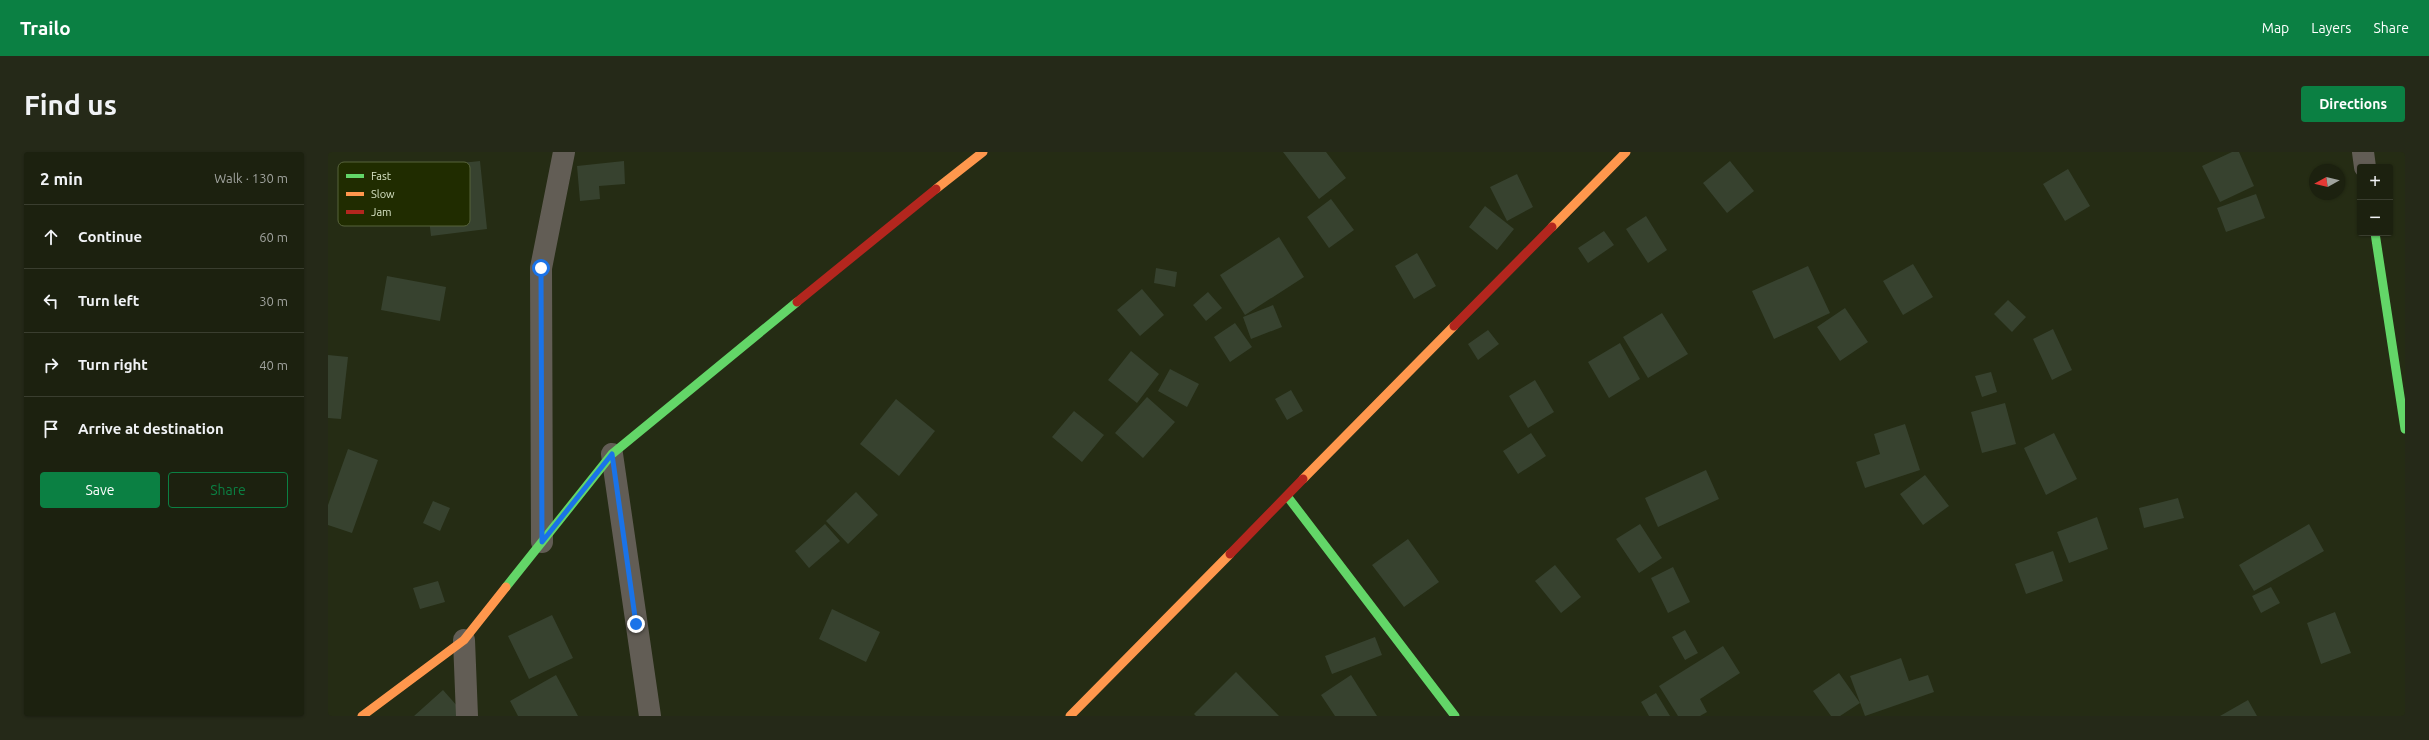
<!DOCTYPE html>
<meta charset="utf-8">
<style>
body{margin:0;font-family:Ubuntu,sans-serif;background:#252918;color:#f1f3f6}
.controls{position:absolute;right:12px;top:12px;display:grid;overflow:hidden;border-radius:4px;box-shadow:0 1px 3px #0004}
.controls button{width:36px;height:36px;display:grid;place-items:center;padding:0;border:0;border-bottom:1px solid #3a3e2f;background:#1c210f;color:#f1f3f6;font:20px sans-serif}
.compass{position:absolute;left:1981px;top:12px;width:36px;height:36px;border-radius:50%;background:#1c210f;box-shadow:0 1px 3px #0004;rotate:262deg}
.stop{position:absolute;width:12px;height:12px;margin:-9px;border:3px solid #1a73e8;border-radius:50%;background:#fff}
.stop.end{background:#1a73e8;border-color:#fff;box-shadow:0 1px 4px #0008}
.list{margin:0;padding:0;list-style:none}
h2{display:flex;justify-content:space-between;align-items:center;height:52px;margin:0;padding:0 16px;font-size:17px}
h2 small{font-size:13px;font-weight:400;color:#a0a39e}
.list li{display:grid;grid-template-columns:26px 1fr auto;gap:12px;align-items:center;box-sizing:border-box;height:64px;padding:0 16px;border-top:1px solid #3a3e2f}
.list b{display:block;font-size:15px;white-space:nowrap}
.list em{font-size:13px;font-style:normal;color:#a0a39e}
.actions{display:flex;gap:8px;padding:12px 16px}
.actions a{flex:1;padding:9px 0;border:1px solid #0b8043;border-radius:4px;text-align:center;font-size:14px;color:#0b8043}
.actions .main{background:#0b8043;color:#fff}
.icon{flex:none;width:22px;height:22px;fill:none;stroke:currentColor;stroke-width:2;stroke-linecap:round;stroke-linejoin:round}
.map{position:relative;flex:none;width:2077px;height:564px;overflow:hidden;border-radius:4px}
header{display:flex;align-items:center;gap:24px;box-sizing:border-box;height:56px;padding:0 20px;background:#0b8043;color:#fff}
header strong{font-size:19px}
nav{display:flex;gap:22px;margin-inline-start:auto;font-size:14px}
.intro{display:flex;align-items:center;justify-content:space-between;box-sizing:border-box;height:96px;padding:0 24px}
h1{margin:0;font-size:28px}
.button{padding:10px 18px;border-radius:4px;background:#0b8043;color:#fff;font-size:14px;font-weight:700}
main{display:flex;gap:24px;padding:0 24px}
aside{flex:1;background:#1c210f;border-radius:4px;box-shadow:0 1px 3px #0004}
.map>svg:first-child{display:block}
</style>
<header>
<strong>Trailo</strong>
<nav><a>Map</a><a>Layers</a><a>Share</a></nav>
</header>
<div class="intro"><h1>Find us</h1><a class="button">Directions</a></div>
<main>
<aside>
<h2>2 min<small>Walk · 130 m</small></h2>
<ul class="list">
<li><svg class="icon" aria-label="ahead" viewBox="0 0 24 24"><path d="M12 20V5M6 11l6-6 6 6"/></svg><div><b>Continue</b></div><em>60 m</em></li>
<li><svg class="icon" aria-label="left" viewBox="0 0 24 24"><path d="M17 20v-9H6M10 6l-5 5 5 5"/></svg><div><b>Turn left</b></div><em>30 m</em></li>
<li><svg class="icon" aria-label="right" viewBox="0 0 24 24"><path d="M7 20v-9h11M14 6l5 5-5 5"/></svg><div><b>Turn right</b></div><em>40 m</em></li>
<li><svg class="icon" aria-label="arrive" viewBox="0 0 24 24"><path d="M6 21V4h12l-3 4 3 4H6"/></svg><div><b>Arrive at destination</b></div></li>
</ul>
<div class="actions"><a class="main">Save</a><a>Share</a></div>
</aside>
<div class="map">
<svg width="2077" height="564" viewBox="0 0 2077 564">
<rect width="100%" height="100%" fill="#252c14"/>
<path fill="#37422f" d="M 955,0 L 998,0 L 1018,26 L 991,47 Z
M 1904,0 L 1911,0 L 1926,34 L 1892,50 L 1874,14 Z
M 152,9 L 159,77 L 103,84 L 95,15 Z
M 296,9 L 297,32 L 271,34 L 272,47 L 252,49 L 249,14 Z
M 1402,9 L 1426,39 L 1399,61 L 1375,31 Z
M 1740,17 L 1762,54 L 1737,69 L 1715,32 Z
M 1189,22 L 1205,55 L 1179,69 L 1162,35 Z
M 1928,42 L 1937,66 L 1898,80 L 1889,56 Z
M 1003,47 L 1026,78 L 1001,96 L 979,65 Z
M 1157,54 L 1186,77 L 1169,98 L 1141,75 Z
M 1318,64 L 1339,98 L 1320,111 L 1298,77 Z
M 1276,79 L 1286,93 L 1260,111 L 1250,96 Z
M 951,85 L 976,125 L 917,163 L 892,123 Z
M 1089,101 L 1108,134 L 1086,147 L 1067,114 Z
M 1585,112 L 1605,145 L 1575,163 L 1555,129 Z
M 1480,114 L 1502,161 L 1446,187 L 1424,139 Z
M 828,116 L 849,120 L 847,135 L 826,131 Z
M 59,124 L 118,135 L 112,169 L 53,158 Z
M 814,137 L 836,163 L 812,184 L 789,158 Z
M 880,140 L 894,156 L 878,169 L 865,153 Z
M 1680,148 L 1698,165 L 1684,180 L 1666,162 Z
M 945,153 L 954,175 L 923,187 L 915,165 Z
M 1517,156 L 1540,190 L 1512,209 L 1489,175 Z
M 1334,161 L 1360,202 L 1320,226 L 1295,185 Z
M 907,171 L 924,195 L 902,210 L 886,185 Z
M 1725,177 L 1744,218 L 1724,228 L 1705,187 Z
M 1160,178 L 1171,192 L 1150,208 L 1140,192 Z
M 1292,191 L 1312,227 L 1281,246 L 1260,210 Z
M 803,199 L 831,222 L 809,251 L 780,228 Z
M 0,203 L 20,205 L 13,267 L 0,266 Z
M 842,217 L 871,232 L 859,255 L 830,239 Z
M 1663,220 L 1669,240 L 1654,245 L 1647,224 Z
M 1207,228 L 1226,260 L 1200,276 L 1181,244 Z
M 963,238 L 975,259 L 959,268 L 947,247 Z
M 819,245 L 847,270 L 815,306 L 787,281 Z
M 568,247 L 607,279 L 571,324 L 532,292 Z
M 1677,251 L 1688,292 L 1654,301 L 1643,260 Z
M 746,259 L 776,283 L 754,310 L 724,285 Z
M 1577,272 L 1592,318 L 1537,336 L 1528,310 L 1552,302 L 1546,282 Z
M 1203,281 L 1218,304 L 1190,322 L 1175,299 Z
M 1726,281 L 1749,327 L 1718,343 L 1696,296 Z
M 20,297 L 50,308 L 24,381 L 0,373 L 0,353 Z
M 1378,318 L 1391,347 L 1330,375 L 1317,346 Z
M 1597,323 L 1621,354 L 1595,373 L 1572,342 Z
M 528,340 L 550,363 L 520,392 L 498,369 Z
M 1850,346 L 1856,366 L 1816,376 L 1811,356 Z
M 105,349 L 122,356 L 112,379 L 95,371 Z
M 1769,365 L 1780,397 L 1741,411 L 1729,380 Z
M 497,372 L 512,389 L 481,416 L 467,399 Z
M 1312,372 L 1334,406 L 1311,421 L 1288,387 Z
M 1981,372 L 1996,399 L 1926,439 L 1911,413 Z
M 1080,387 L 1111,430 L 1076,455 L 1044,413 Z
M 1725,399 L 1735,429 L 1698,442 L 1687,412 Z
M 1227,413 L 1253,445 L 1233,461 L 1207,429 Z
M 1345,415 L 1362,450 L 1340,461 L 1323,426 Z
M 110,429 L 117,450 L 92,457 L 85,436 Z
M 1943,435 L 1952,451 L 1933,461 L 1924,444 Z
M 504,457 L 552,480 L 538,510 L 491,487 Z
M 2007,460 L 2023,501 L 1993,512 L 1979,471 Z
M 224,463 L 245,506 L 201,527 L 180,484 Z
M 1357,478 L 1370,501 L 1357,508 L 1344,485 Z
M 1047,485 L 1054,503 L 1004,522 L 997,504 Z
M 1395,494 L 1412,521 L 1372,547 L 1379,560 L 1372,564 L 1350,564 L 1331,534 Z
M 1573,506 L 1581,529 L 1600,523 L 1606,540 L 1537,564 L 1522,524 Z
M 908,520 L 951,564 L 868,564 L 866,562 Z
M 1511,521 L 1532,551 L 1512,564 L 1503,564 L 1485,539 Z
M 228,523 L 250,564 L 190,564 L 182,549 Z
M 1023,523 L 1049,564 L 1007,564 L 993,543 Z
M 115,538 L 138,564 L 86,564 Z
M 1328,541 L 1342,564 L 1321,564 L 1313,550 Z
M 1920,548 L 1929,564 L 1892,564 Z"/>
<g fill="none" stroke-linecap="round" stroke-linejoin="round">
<path stroke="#625d55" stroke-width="22" d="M 2035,0 L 2037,15
M 284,302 L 322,564
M 214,390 L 213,116 L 236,0
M 136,488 L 139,564"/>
<path stroke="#63d668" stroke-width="9" d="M 2047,81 L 2077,277
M 959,344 L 1127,564
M 178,435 L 284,302 L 469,150"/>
<path stroke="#ff974d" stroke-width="9" d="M 608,37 L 655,0
M 1224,75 L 1298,0
M 975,327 L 1126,174
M 34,564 L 136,488 L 178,435
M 742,564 L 902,402"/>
<path stroke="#b3261e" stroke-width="9" d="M 469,150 L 608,37
M 1126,174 L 1224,75
M 902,402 L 975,327"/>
</g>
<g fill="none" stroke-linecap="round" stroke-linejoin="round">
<path stroke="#1a73e8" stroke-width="5" d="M 213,116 L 214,390 L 284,302 L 308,472"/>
</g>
<rect x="10" y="10" width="132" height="64" rx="6" fill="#202c00" stroke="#57633b" stroke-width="1"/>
<rect x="18" y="22" width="18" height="4" fill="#63d668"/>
<rect x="18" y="40" width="18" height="4" fill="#ff974d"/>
<rect x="18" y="58" width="18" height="4" fill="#b3261e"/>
<g font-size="11" fill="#d7e3c4">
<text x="43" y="28">Fast</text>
<text x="43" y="46">Slow</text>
<text x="43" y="64">Jam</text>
</g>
</svg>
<div class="controls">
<button>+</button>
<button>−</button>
</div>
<svg class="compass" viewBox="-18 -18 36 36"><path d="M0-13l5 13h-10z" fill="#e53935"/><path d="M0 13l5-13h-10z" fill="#a0a39e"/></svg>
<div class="stop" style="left:213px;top:116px"></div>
<div class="stop end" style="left:308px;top:472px"></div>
</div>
</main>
